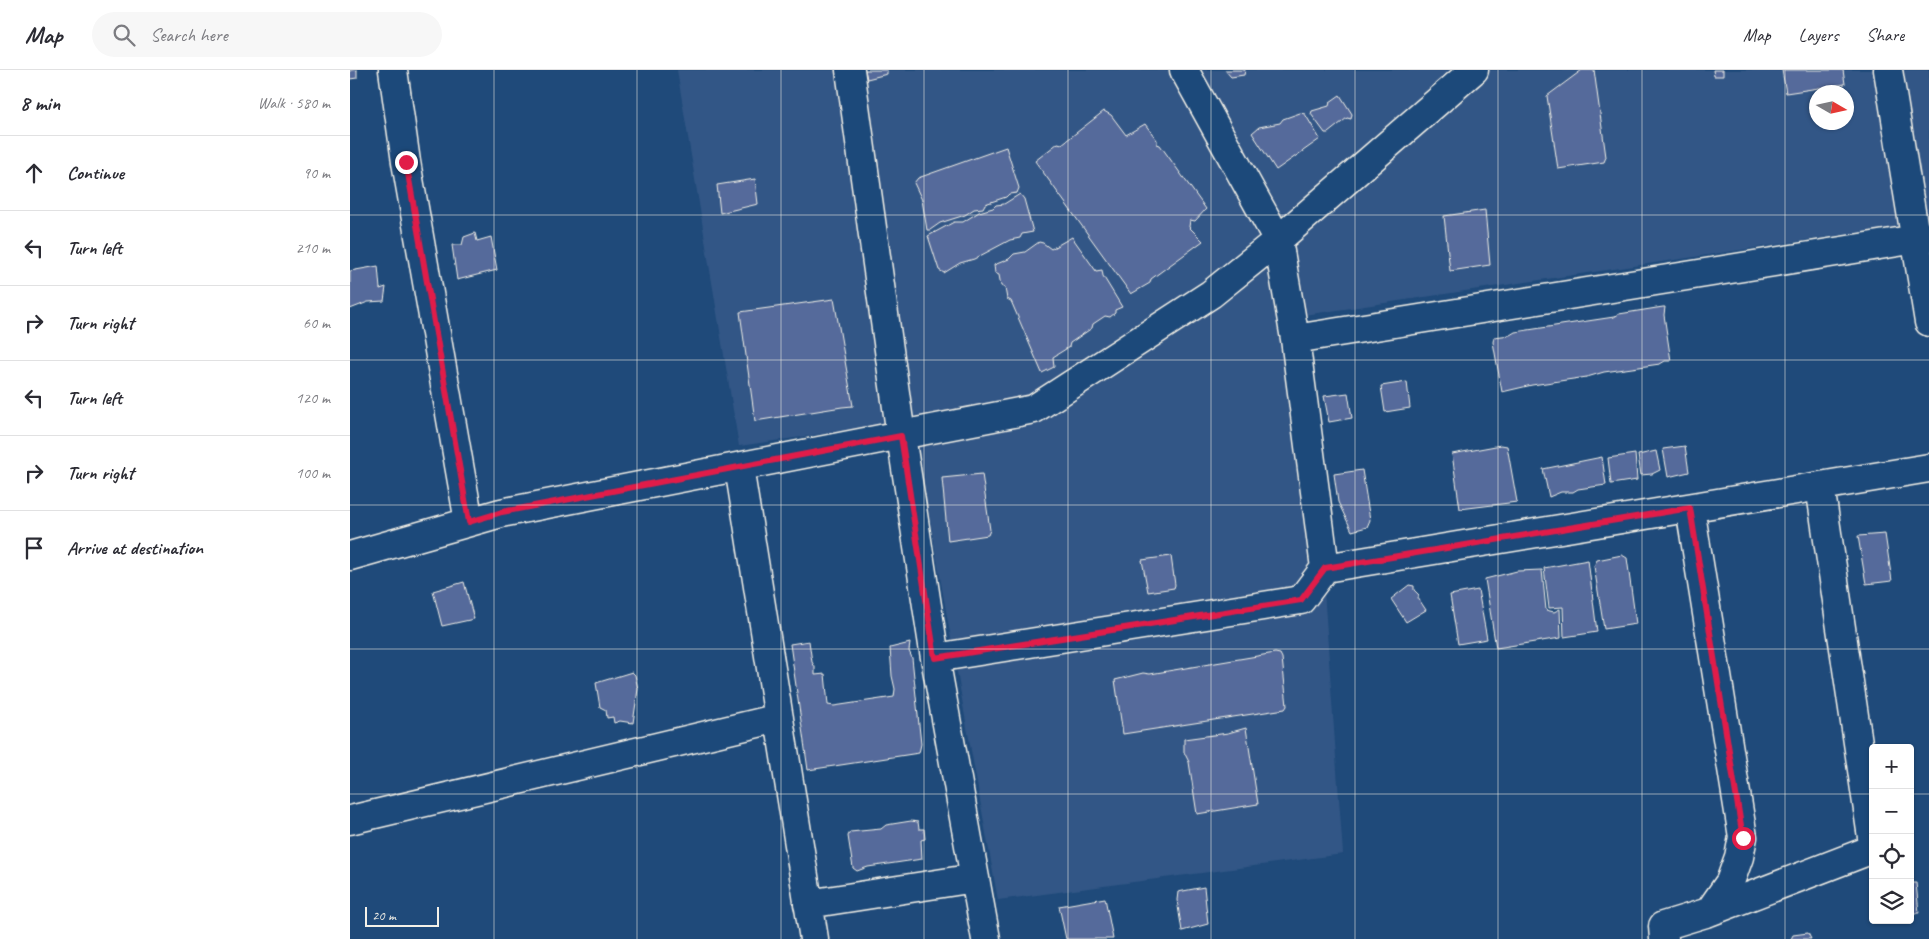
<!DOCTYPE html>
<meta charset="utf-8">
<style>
body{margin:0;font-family:Caveat,sans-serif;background:#f7f7f7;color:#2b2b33}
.controls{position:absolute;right:15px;bottom:15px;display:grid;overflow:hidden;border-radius:5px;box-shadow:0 1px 4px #0004}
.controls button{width:45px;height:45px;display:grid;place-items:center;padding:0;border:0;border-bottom:1px solid #e1e1e2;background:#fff;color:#2b2b33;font:25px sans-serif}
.compass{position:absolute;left:1459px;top:15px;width:45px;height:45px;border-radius:50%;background:#fff;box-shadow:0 1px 4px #0004;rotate:99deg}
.scale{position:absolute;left:15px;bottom:12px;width:74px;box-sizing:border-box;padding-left:5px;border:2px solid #f4f1e8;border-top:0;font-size:14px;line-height:18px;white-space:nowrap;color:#f4f1e8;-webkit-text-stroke:4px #1f4a7a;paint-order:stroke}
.stop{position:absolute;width:15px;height:15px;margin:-11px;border:4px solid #e11d48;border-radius:50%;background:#fff}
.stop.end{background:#e11d48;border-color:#fff;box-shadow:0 1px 5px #0008}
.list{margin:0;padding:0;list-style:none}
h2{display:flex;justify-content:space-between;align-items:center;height:65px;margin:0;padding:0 20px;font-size:21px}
h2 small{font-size:16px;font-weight:400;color:#7c7c81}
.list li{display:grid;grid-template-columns:32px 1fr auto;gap:15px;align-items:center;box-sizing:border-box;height:75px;padding:0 20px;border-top:1px solid #e1e1e2}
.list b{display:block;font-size:19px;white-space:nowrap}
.list em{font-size:16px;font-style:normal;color:#7c7c81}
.icon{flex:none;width:28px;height:28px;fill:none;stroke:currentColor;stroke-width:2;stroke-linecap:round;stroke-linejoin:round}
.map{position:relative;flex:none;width:1579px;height:869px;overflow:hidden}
header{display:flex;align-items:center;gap:30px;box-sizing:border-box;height:70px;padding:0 25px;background:#fff;border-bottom:1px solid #e1e1e2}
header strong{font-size:24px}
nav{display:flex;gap:28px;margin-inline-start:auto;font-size:18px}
.search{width:350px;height:45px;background:#f7f7f7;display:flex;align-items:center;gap:12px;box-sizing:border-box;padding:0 18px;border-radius:28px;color:#7c7c81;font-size:19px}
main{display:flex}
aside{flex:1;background:#fff}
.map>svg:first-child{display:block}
</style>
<header>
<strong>Map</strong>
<div class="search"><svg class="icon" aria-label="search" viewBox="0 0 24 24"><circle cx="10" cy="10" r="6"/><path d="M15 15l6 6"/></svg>Search here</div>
<nav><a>Map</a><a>Layers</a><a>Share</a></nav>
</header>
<main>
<aside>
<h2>8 min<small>Walk · 580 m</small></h2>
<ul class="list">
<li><svg class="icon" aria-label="ahead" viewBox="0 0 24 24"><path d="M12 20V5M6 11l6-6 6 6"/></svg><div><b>Continue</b></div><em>90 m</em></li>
<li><svg class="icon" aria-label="left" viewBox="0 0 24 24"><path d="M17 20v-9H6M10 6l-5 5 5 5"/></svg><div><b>Turn left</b></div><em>210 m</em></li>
<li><svg class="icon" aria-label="right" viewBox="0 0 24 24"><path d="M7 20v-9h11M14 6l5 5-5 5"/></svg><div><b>Turn right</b></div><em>60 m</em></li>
<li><svg class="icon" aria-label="left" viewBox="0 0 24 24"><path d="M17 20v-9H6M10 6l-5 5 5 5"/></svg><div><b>Turn left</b></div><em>120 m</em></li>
<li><svg class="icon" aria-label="right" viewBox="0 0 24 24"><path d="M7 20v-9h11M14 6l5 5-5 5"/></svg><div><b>Turn right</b></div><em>100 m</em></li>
<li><svg class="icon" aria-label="arrive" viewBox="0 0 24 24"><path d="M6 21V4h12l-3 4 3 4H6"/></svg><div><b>Arrive at destination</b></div></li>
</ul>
</aside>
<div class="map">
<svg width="1579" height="869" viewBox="0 0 1579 869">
<rect width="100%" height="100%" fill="#1f4a7a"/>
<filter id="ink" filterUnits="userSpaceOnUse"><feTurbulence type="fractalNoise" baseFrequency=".02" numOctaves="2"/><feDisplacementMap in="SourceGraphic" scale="10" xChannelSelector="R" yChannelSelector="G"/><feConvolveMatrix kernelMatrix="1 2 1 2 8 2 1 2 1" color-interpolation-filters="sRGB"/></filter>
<g filter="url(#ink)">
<path fill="#335786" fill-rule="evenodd" d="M 327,0 L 1579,0 L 1579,152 L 954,245 L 993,784 L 648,830 L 562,351 L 389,376 ZM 1466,22 L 1496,22 L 1496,52 L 1466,52 Z"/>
<path fill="#556b9b" stroke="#f4f1e8" d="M 0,0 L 7,0 L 7,8 L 0,9 Z
M 515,0 L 537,0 L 537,4 L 517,9 Z
M 875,0 L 895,0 L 894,5 L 881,7 Z
M 1232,0 L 1244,0 L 1256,87 L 1254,92 L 1208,99 L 1197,26 Z
M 1363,0 L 1373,0 L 1373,6 L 1364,6 Z
M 1432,0 L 1493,0 L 1495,14 L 1436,23 Z
M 990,25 L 1002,44 L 1001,49 L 997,48 L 978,63 L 975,63 L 961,44 L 962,41 L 979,36 L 980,32 Z
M 754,41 L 761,45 L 776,65 L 795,54 L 807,70 L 807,74 L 810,75 L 856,139 L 845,151 L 840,150 L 839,157 L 853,171 L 801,209 L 800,213 L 781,224 L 685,91 L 708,73 L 712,74 Z
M 950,43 L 955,44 L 970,69 L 926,100 L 902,63 L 909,57 L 930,53 L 933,49 Z
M 656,77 L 669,118 L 667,123 L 659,124 L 656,127 L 635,134 L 633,138 L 624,139 L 615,145 L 590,153 L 580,160 L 577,160 L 572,130 L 564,113 L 568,108 Z
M 405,109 L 408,134 L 370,143 L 367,115 Z
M 670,124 L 674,129 L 683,162 L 672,164 L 670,168 L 660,170 L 624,189 L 610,193 L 594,203 L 589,200 L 578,166 L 604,152 L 613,152 L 629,142 L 643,138 L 646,135 L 654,134 Z
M 1135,140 L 1140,195 L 1100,201 L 1094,146 Z
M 125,163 L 127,171 L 141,167 L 147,200 L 107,210 L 102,175 L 112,175 L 114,167 Z
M 722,167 L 746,201 L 752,200 L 753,206 L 772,237 L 765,240 L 765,243 L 760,247 L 755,246 L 743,254 L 742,258 L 720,273 L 719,277 L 703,287 L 704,297 L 692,303 L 661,231 L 657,229 L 655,218 L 651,216 L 649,205 L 645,203 L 644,195 L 659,189 L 664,184 L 675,182 L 689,172 L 693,173 L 701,179 Z
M 28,196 L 30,219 L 36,217 L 34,231 L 18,232 L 0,239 L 0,201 Z
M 484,229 L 503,336 L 492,337 L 405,351 L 390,242 Z
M 1313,237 L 1315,237 L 1314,245 L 1321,291 L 1315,291 L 1310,294 L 1254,302 L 1237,307 L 1182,315 L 1152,322 L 1143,272 L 1144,267 L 1160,265 L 1165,262 L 1264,247 L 1269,244 Z
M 1057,312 L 1060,338 L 1035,342 L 1031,316 Z
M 998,323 L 1002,348 L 979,352 L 974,326 Z
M 1151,375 L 1157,376 L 1167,432 L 1110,439 L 1102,384 Z
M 1335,376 L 1339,402 L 1318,407 L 1313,379 Z
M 1306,381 L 1310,400 L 1302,404 L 1291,405 L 1288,385 Z
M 1285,384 L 1287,410 L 1261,414 L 1258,388 Z
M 1252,387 L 1256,415 L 1228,419 L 1223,422 L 1211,422 L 1199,427 L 1193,399 Z
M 1012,400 L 1020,450 L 1017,457 L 1002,461 L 988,432 L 984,404 Z
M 632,404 L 640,460 L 638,465 L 598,471 L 592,408 Z
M 1535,464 L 1542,511 L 1516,514 L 1508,466 Z
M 1272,485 L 1277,488 L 1286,554 L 1254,559 L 1244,496 L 1247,490 Z
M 821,486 L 825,515 L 824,518 L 798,522 L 792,490 Z
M 1238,490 L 1247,562 L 1214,567 L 1213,537 L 1199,538 L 1194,498 Z
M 1192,500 L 1196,540 L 1204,542 L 1210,539 L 1211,568 L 1146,578 L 1135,509 L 1167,501 Z
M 114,512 L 124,549 L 92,556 L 83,521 Z
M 1059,515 L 1064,516 L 1064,520 L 1069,525 L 1068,528 L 1076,540 L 1056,552 L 1041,529 Z
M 1128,520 L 1137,569 L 1108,574 L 1100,525 Z
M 459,571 L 462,592 L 465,597 L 465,605 L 475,604 L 478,635 L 484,636 L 544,627 L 545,619 L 542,606 L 540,578 L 560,573 L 559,581 L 562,588 L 571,674 L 569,683 L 458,700 L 440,574 Z
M 925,583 L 930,584 L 932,588 L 937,636 L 935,639 L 773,664 L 765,610 L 793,603 L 800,604 Z
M 282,602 L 285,605 L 288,619 L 283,653 L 270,651 L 264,653 L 263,647 L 257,648 L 256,640 L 250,637 L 246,613 Z
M 896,658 L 908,734 L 847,744 L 839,692 L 834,682 L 834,669 L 878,663 Z
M 561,751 L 568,752 L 569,759 L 574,759 L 575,769 L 571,770 L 572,789 L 518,797 L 507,801 L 503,798 L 498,766 L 500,762 L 531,759 L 536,755 Z
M 1560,813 L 1566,813 L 1569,843 L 1560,843 Z
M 854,817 L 858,854 L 832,861 L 827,830 L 828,822 Z
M 755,828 L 763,869 L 716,869 L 709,836 Z
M 1458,863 L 1461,869 L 1441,869 L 1443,865 Z"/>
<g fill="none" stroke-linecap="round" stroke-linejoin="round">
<defs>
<path id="minor" d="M 43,0 L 56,92 L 119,452
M 500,0 L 551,366 L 585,588 L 636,869
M 1538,0 L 1579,252
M 945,269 L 1579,167
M 389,397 L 464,869
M 1470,416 L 1523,774
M 0,486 L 151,443 L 684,339 L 861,224 L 928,170 L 945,269 L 975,498
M 585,588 L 951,530 L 975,498 L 1579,398
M 0,750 L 429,648
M 458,834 L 625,808
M 1359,842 L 1523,779
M 1314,869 L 1313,856 L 1359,842 L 1380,812 L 1389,787 L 1393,767 L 1340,438"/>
<path id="tertiary" d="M 834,0 L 928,170 L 1124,0"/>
</defs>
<use href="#minor" stroke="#f4f1e8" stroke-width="31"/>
<use href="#tertiary" stroke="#f4f1e8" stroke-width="31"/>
<use href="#minor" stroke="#1f4a7a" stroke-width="28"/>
<use href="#tertiary" stroke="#1f4a7a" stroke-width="28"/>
</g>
</g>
<g fill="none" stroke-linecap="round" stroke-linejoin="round" filter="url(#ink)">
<path stroke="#e11d48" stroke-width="6" d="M 56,92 L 119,452 L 152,442 L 551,366 L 585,588 L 951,530 L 975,498 L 1340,438 L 1393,768"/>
</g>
<path fill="none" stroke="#f4f1e8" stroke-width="1" stroke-opacity="0.55" d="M 144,0 L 144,869M 287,0 L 287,869M 431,0 L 431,869M 574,0 L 574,869M 718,0 L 718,869M 861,0 L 861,869M 1005,0 L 1005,869M 1148,0 L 1148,869M 1292,0 L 1292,869M 1435,0 L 1435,869M 0,145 L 1579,145M 0,290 L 1579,290M 0,435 L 1579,435M 0,579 L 1579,579M 0,724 L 1523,724M 1560,724 L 1579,724"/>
</svg>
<div class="controls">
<button>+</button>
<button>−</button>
<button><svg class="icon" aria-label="locate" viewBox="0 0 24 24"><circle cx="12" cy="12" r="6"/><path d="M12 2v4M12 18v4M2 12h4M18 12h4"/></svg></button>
<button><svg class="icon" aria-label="layers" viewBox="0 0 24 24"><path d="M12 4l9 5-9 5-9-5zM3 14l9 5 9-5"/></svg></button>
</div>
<svg class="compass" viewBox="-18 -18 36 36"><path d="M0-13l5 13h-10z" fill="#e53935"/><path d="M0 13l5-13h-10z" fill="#7c7c81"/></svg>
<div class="scale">20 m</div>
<div class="stop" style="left:1393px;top:768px"></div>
<div class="stop end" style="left:56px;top:92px"></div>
</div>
</main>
